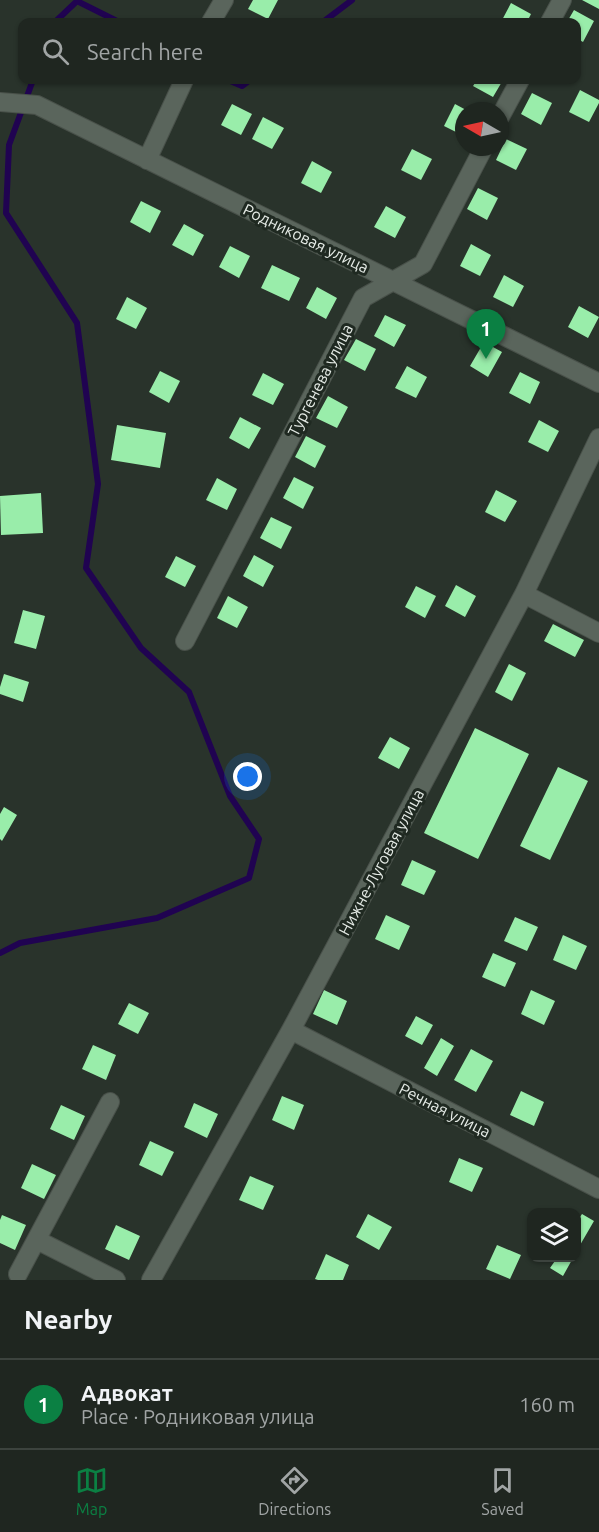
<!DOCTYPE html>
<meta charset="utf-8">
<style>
body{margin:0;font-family:Ubuntu,sans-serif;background:#2c322d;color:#f1f3f6}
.controls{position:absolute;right:18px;bottom:18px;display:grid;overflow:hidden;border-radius:12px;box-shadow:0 2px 4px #0004}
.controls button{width:54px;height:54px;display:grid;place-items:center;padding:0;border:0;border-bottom:2px solid #3c433e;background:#1f2620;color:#f1f3f6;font:30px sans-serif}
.compass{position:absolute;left:455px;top:102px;width:54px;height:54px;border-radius:50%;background:#1f2620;box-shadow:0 2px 4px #0004;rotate:279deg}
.you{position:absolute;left:248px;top:777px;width:21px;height:21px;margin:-15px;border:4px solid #fff;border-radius:50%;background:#1a73e8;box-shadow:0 0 0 9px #1a73e833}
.badge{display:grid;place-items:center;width:39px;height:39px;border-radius:50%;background:#0b8043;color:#fff;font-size:20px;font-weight:700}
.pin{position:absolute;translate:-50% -50px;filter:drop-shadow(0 2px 3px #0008)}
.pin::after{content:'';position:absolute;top:32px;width:21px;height:18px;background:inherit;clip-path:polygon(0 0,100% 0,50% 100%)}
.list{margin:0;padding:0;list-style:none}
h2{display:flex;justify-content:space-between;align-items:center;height:78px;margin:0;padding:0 24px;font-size:26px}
h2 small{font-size:20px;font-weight:400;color:#a1a5a5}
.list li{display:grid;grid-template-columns:39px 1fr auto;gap:18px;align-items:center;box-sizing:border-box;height:90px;padding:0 24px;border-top:2px solid #3c433e}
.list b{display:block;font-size:22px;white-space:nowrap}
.list p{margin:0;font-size:20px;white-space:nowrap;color:#a1a5a5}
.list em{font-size:20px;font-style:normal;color:#a1a5a5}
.icon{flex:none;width:33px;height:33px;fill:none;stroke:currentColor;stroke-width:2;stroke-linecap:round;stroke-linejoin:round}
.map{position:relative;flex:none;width:599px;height:1280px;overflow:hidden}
.search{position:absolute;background:#1f2620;box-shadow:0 2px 4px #0004;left:18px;right:18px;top:18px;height:66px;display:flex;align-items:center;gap:15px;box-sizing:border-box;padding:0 21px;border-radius:12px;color:#a1a5a5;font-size:22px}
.sheet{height:168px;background:#1f2620}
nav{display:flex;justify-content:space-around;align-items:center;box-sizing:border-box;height:84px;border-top:2px solid #3c433e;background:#1f2620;font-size:16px;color:#a1a5a5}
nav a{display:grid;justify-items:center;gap:3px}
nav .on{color:#0b8043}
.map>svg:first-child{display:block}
</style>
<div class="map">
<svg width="599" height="1280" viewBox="0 0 599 1280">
<rect width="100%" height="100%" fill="#29332b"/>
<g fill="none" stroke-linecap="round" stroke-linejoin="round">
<path stroke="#200351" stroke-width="6" d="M 55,22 L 77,1 L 119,22
M 323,22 L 352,0
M 228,80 L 242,86 L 250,80
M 0,953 L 20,943 L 157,918 L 249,878 L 259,839 L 230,796 L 189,692 L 141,648 L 86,568 L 98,484 L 77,323 L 6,213 L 9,145 L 33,80"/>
</g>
<path fill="#99edaa" d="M 253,0 L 278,0 L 268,19 L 248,9 Z
M 582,0 L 599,0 L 599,9 Z
M 511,3 L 531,14 L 527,22 L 501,22 Z
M 574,10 L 594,21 L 583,42 L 576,38 L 576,22 L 567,22 Z
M 477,80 L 503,80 L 493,97 L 473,86 Z
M 580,90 L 599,100 L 599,103 L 589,122 L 569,112 Z
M 532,93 L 552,103 L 541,125 L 521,114 Z
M 232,104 L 252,114 L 241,135 L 221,125 Z
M 455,104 L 468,111 L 464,111 L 464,136 L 444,126 Z
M 263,117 L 284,128 L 272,149 L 252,139 Z
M 506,139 L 527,149 L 516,170 L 496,160 Z
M 412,149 L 432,159 L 421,180 L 401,170 Z
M 312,161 L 332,172 L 321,193 L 301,183 Z
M 478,188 L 498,198 L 487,220 L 467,209 Z
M 141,201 L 161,211 L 150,233 L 130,222 Z
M 386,206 L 406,217 L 395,238 L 374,227 Z
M 184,224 L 204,235 L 193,256 L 172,245 Z
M 471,244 L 491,255 L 480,276 L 460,266 Z
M 230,246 L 250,256 L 239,278 L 219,267 Z
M 272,265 L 300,278 L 289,301 L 261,288 Z
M 504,275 L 524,286 L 513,307 L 493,297 Z
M 317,287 L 337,298 L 326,319 L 306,308 Z
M 127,297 L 147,308 L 136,329 L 116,319 Z
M 579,306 L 599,317 L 588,338 L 568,327 Z
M 385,315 L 406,325 L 394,347 L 374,336 Z
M 356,339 L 376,349 L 365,371 L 344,360 Z
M 484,342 L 502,352 L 488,377 L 470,366 Z
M 407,366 L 427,377 L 416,398 L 395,388 Z
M 160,371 L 180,381 L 169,403 L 149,392 Z
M 520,372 L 540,382 L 530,404 L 509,393 Z
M 263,373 L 284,384 L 273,405 L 252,395 Z
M 328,396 L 348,407 L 337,428 L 316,418 Z
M 240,417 L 261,428 L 249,449 L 229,438 Z
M 539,420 L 559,431 L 548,452 L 528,442 Z
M 117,425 L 166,433 L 160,468 L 111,460 Z
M 306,436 L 326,446 L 315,468 L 295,457 Z
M 294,477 L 314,487 L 303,509 L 283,498 Z
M 217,478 L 237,489 L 227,510 L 206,500 Z
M 496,490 L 517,501 L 505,522 L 485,512 Z
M 41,493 L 43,533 L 1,535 L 0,496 Z
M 271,517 L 292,527 L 281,549 L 260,538 Z
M 254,555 L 274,566 L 263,587 L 243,576 Z
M 176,556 L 196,566 L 185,587 L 165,577 Z
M 456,585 L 476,596 L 465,617 L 445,606 Z
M 416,586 L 436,596 L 425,618 L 405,607 Z
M 228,596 L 248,607 L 237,628 L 217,618 Z
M 23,610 L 45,616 L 36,649 L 14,643 Z
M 553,624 L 584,640 L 575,657 L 544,641 Z
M 509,664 L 526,673 L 512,701 L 495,692 Z
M 4,674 L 29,682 L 23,702 L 0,694 L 0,687 Z
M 475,728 L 529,754 L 478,859 L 424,833 Z
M 390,737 L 410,748 L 399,769 L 378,758 Z
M 558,767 L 588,781 L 550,860 L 520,846 Z
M 4,807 L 17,815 L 2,841 L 0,839 L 0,814 Z
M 412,860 L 436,871 L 424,895 L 401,885 Z
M 386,915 L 410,926 L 399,950 L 375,939 Z
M 515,917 L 538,927 L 527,951 L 504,941 Z
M 563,935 L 587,946 L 576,970 L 553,960 Z
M 493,953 L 516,963 L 505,987 L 482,977 Z
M 324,990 L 347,1001 L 337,1025 L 313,1014 Z
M 531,990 L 555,1001 L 544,1025 L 521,1014 Z
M 129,1003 L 149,1013 L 138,1034 L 118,1024 Z
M 416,1016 L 433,1025 L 422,1045 L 405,1036 Z
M 441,1038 L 454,1046 L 437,1076 L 424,1068 Z
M 93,1045 L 116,1055 L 106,1080 L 82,1069 Z
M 471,1049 L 493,1061 L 476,1092 L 454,1080 Z
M 521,1091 L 544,1102 L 534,1126 L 510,1115 Z
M 282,1096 L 304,1105 L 294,1130 L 272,1120 Z
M 194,1103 L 218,1114 L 207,1138 L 184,1127 Z
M 61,1105 L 85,1116 L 74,1140 L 50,1129 Z
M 150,1141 L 174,1152 L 162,1176 L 139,1165 Z
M 459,1158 L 483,1168 L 472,1192 L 449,1182 Z
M 32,1164 L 56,1175 L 44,1199 L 21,1188 Z
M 250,1176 L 274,1186 L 263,1210 L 239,1200 Z
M 368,1214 L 392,1227 L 379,1250 L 356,1237 Z
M 582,1214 L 594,1221 L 576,1252 L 576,1223 Z
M 2,1215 L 26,1225 L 15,1250 L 0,1243 L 0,1220 Z
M 116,1225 L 140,1236 L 129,1260 L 105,1249 Z
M 497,1245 L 521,1255 L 510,1279 L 486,1269 Z
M 326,1254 L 349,1265 L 343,1280 L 318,1280 L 315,1279 Z
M 557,1258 L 573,1258 L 563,1276 L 550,1268 Z"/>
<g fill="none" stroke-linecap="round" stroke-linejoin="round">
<defs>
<path id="minor" d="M 211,22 L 224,0
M 550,22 L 562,0
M 0,102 L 37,105 L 599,383
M 500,117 L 520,80
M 147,160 L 184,80
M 524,594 L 599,633
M 185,641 L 363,298 L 423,264 L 484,147
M 291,1030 L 599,1189
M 37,1240 L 116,1280
M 18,1274 L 110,1102
M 151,1280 L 291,1030 L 524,594 L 599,438"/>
</defs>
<use href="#minor" stroke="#49514a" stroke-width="20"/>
<use href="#minor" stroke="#5a655c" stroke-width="18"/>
</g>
<g text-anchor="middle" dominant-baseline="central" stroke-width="6" stroke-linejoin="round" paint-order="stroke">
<g font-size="16" fill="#e5ebe6" stroke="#1f2921">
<text transform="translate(306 238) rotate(26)">Родниковая улица</text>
<text transform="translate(320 380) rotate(-63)">Тургенева улица</text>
<text transform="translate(381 862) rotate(-62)">Нижне-Луговая улица</text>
<text transform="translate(445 1110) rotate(27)">Речная улица</text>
</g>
</g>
</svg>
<div class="controls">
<button><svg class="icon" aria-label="layers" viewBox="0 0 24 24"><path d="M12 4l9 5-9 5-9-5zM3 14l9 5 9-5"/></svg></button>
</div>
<svg class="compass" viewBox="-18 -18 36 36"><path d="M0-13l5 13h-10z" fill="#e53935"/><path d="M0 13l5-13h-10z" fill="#a1a5a5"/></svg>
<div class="you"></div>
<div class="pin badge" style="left:486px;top:359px">1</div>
<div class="search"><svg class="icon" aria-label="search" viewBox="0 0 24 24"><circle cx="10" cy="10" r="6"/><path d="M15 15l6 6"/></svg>Search here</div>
</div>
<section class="sheet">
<h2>Nearby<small></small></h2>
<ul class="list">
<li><span class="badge">1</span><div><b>Адвокат</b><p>Place · Родниковая улица</p></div><em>160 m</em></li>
</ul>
</section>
<nav>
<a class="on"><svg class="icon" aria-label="map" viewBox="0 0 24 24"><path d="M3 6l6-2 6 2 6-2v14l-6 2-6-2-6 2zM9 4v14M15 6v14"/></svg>Map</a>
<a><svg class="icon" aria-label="directions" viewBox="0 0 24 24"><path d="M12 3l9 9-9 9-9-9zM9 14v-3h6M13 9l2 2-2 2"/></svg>Directions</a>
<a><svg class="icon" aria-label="saved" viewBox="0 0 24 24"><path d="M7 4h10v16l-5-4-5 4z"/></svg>Saved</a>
</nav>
